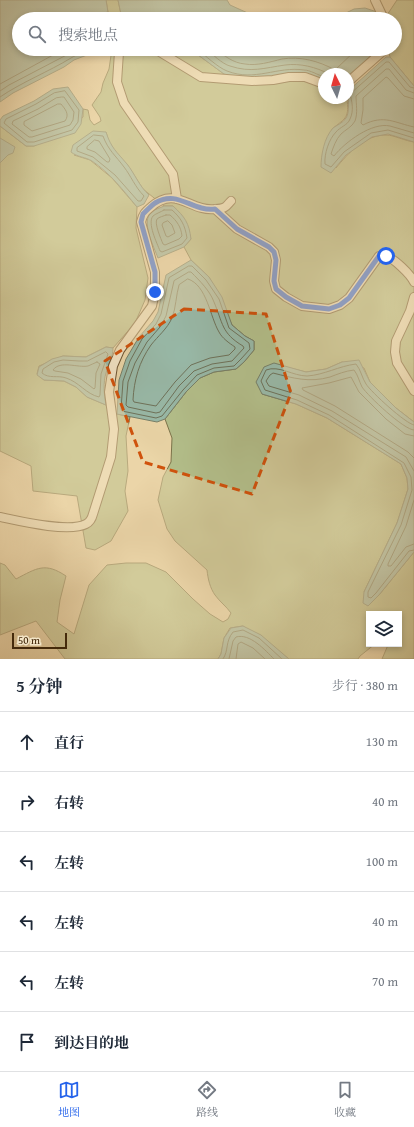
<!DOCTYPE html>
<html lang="zh">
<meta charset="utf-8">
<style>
body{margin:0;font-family:"Gentium Book Plus","Noto Serif SC",serif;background:#f6f6f7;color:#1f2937}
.controls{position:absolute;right:12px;bottom:12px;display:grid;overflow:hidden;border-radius:0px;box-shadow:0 2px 6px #0003}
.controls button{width:36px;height:36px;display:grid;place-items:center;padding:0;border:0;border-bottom:1px solid #e0e1e3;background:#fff;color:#1f2937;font:20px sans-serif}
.compass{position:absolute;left:318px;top:68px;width:36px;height:36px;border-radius:50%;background:#fff;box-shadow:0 2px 6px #0003;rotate:355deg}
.scale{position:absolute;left:12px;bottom:10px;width:55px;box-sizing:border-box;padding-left:4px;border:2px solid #452a0b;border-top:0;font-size:11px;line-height:14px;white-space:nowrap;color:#452a0b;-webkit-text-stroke:3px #f2e4c6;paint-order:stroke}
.stop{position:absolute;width:12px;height:12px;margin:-9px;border:3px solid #2563eb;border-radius:50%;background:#fff}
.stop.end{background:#2563eb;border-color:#fff;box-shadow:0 1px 4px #0008}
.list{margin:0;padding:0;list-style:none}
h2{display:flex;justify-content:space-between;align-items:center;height:52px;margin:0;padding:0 16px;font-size:17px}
h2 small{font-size:13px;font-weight:400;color:#747a83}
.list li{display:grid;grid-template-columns:26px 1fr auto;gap:12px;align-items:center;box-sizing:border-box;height:60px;padding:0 16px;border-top:1px solid #e0e1e3}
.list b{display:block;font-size:15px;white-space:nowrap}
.list em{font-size:13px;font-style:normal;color:#747a83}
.icon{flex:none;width:22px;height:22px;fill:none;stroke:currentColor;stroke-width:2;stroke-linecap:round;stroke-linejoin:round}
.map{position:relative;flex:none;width:414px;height:659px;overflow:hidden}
.search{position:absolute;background:#fff;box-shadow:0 2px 6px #0003;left:12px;right:12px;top:12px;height:44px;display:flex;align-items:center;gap:10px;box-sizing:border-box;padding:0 14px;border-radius:22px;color:#747a83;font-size:15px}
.sheet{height:412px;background:#fff}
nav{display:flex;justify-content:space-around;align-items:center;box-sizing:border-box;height:56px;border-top:1px solid #e0e1e3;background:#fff;font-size:11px;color:#747a83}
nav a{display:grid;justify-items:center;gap:2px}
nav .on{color:#2563eb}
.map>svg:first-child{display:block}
</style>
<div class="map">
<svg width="414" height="659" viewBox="0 0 414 659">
<rect width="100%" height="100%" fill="#ebd6a8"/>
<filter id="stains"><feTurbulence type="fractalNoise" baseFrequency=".005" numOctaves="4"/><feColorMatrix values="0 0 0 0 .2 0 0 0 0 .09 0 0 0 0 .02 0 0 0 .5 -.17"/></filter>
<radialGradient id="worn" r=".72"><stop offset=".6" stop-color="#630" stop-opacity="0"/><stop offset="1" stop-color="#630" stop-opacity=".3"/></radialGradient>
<path fill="#b3bf8b" stroke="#7c744b" d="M 106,0 L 118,0 L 122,19 L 109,19 Z
M 397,0 L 414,0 L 414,86 L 390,57 L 388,49 L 395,49 L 395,19 L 386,19 L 387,15 Z
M 112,49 L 190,49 L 224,74 L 324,81 L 324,98 L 347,98 C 349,118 347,117 332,129 L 336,168 C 348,153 366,134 387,135 C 393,135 406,141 414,142 L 414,422 L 396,408 L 370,382 L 364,368 L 342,362 L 326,369 L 306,372 L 274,364 L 262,394 L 296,404 L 327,418 L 401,464 L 407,478 L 408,489 L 397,523 L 364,592 L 379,595 L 414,552 L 414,659 L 382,659 L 388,645 L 386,644 L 399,644 L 399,614 L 369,614 L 369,644 L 375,644 L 360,656 L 358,659 L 289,659 L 243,626 L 230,628 L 224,638 L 221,654 L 218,659 L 65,659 L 36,621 L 0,635 L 0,563 L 5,565 L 16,579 C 37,568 45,562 66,576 L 60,600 L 57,622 L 74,634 L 89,585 L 107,565 L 126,563 L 146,563 L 166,572 L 193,599 L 210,614 L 223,622 L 228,619 L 231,613 C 226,606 220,602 215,595 C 210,588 208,579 207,570 L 175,541 L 167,529 L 158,500 L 163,477 L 171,462 L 172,438 L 165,419 L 186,392 L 200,378 L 214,372 L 236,369 L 244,362 L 254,350 L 254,341 L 245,336 L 232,325 L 209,277 L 191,260 L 184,247 L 191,239 L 173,206 L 164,206 L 143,189 L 127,164 L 117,154 L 109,142 L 106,132 L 74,155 L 90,160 L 112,178 L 137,207 L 136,228 L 148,278 L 145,300 L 135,323 L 113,348 L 106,347 L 86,357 L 63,356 L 39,366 L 37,374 L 44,380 L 64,381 L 76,387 L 87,397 L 106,405 L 117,414 L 130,417 L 126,436 L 128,471 L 125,491 L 128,511 L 111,541 L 95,550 L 86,548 L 77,496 L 33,491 L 31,466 L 0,451 L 0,126 L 26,146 L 34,146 L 83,117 L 83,109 L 88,110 L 90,120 L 94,125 L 101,121 L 100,117 L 92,105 L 101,92 L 103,83 L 109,69 Z"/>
<path fill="#98b9a8" stroke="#778069" d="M 0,0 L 106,0 L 108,12 L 98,14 L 98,19 L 19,19 L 19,49 L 93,49 L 87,55 L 74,60 L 64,67 L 13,93 L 0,102 Z
M 118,0 L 227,0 L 230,5 L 261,19 L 122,19 Z
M 365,8 L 377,12 L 378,19 L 334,19 L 354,9 Z
M 190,49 L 377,49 L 348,79 L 348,74 L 324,74 L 324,81 L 264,79 L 243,79 L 224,74 Z
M 386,57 L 390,57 L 414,86 L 414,142 L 388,134 L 372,137 L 346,155 L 331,173 L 321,167 C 321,155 324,138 333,128 C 337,125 343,123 346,118 C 350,113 348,97 348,91 Z
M 68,87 L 83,109 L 81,124 L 75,133 L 34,146 L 26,146 L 0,126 L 0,120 L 3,116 L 34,101 L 53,89 Z
M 93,131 L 106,132 C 111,148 117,152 127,164 C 135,174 139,186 149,195 L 144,204 L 137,207 C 123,190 110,173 92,161 C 86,157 77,157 71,152 L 73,145 Z
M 0,138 L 15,147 L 13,153 L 8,155 L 0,163 Z
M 164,206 L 173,206 C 185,217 189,223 191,239 L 184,247 L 158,258 C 154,247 140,220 152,212 C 155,209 160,208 164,206 Z
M 191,260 L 209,277 L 222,297 L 232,325 L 245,336 L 254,341 L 254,350 L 244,362 L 236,369 L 214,372 L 200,378 L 186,392 L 165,419 L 157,422 L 117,414 L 119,380 L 126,359 L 139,337 L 153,321 L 158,312 L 166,275 Z
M 106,347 L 113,348 C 113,357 108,365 106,373 C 103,383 104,394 106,405 L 87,397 L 76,387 L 64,381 L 44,380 L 37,375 L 39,367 L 52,359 L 63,356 L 86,357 Z
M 359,360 L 370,382 L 396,408 L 414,422 L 414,552 L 379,595 L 368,606 L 363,603 L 364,592 L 397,523 L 408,489 L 407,478 L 401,464 L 327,418 L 296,404 L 262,394 L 256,382 L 264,367 L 274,363 L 306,372 L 326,369 L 342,362 Z
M 243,626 L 261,635 L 289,659 L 218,659 L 221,654 L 224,638 L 231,628 Z"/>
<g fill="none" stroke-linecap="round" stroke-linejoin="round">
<path stroke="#6e725a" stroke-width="1" d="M 197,49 C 205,55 217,67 227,71 C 255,82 277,66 304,70 C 310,70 318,75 324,77
M 205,49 C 213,54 222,64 230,66 C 251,73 264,68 285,65 C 300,63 316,67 329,74
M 215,49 C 225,56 233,63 245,64 C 257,66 270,62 282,59 C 300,56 319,61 335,70 L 357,49
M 0,84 L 64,49
M 414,88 L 410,87 L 389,62 L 386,62 L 350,94 C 352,101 354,111 350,119 C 348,125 340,127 336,132 C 329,139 324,154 325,164 L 331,167 L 344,152 L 371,133 L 388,130 L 414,138
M 0,91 L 9,85 L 78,49
M 65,91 L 79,110 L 78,122 L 72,130 L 34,142 L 27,142 L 4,123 L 6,119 L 36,104 L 54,93 Z
M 414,93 L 406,90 L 389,69 L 386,69 L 356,96 C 356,104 358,113 355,121 C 352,127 345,130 341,134 C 336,139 333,148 331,154 L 334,156 C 345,142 372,122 390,126 C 398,128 406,131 414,133
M 0,97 C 22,82 48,72 71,58 C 77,54 83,54 87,49
M 62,97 L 64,97 L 74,112 L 73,120 L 70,125 L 32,137 L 29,137 L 12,124 L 13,121 L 38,109 L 56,98 Z
M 414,99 L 404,96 L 388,78 L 386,77 L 363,98 L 363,110 L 361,123 L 363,125 C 384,114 395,123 414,127
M 58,104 L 61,104 C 65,109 70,114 65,121 L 32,131 L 24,125 L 24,122 Z
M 94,135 L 103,136 C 108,150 116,156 124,167 C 131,176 135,187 144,196 L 141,201 L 138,201 L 115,175 L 93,157 L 77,151 L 77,148 Z
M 95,140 L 99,141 L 110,159 L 109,162 L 107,162 L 95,152 L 87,149 L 87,147 Z
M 164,210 L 172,210 C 181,218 185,225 187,238 L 182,244 L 162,252 L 160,251 C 157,243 147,223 153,216 C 155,214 161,212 164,210 Z
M 166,215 L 170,215 C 177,221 181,227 182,236 L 179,239 L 165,245 L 163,244 C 161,239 154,223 157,219 C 159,217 164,216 166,215 Z
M 168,221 L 172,225 L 175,233 L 168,237 L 166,236 L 162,225 L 163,223 Z
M 189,266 L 192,266 L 206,280 L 219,299 L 229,328 L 249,343 L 250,349 L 241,359 L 234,366 L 214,368 L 197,375 L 183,390 L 162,416 L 156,418 L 122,411 L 121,409 L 123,381 L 130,361 L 142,339 L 156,324 L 161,314 L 169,278 Z
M 189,272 L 191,272 C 200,281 210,291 214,302 C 223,323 221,333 243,346 L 244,348 L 232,361 L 212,364 L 194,371 L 179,386 L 160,412 L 156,413 L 128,407 L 126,405 L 128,382 L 135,363 L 147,342 L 160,327 L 166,316 L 174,281 Z
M 188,279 C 207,285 210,317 219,332 C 222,338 229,343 235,347 L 235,349 L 229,355 L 210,358 L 191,365 L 175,382 L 156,406 L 134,402 L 133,400 C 134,380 139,362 151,345 C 158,336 167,329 172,318 C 176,308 176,295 179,285 Z
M 106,352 L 108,354 L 101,374 L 100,395 L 99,397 C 86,394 79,382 66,378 C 58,375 49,379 42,373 L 43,369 L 54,362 L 63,360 L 79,361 L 87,361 Z
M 97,362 L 100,364 L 96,373 L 95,388 L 94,389 L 81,379 L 68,373 L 55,371 L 53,370 C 60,360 78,368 88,366 C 91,365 94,363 97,362 Z
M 414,425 C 406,424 371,392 366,384 C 362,378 361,370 356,364 C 339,366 324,375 307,376 C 293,376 279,365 266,370 L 261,381 L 265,390 L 297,400 L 329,415 L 404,463 L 411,477 L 412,490 L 401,525 L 368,592 L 368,597 L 371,598 L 376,593 L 409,551 L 414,550
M 414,430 C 404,430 368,396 362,387 C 359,381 358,375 354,370 C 345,371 338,374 330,377 C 309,383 293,378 273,373 L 270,375 L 266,381 L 269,386 L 299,395 L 332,411 L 406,457 L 414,471
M 414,436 L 405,434 L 386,419 L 359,392 L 351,377 L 329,383 L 302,388 L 303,390 L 335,406 L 408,452 L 414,458
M 414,500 L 406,526 L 388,564 L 388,566 L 391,566 L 406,547 L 414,544
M 223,659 C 229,650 225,642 233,632 L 243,630 L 259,638 L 282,659
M 229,659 L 233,641 L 236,637 C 250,633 265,650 274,659
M 236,659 L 238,644 L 241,642 L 253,648 L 265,659"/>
<defs>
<path id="minor" d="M 375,0 L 384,19
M 121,49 L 119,52 L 117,82 L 124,103 L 173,174 L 177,199
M 155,49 L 201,77 L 252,81 L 273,80 L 289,77 L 305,77 L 324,84
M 348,82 L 382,52 L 383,49
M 215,209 L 237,229 L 269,247 L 274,252 L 276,260 L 274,281 L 276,289 L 286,297 L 302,306 L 329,309 L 340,305 L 349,298 L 379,256 C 381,256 383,255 385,256 C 393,257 411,275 414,282
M 414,297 L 410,311 L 396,341 L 395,352 L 397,363 L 414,391
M 0,517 C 19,521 69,533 86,524 C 90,522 92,518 93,514 L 111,457 L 114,429 L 109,392 L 113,366 L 120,350 L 152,306 L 155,292 L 155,272 L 141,222 C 143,214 145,212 151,207 C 176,185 190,212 215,209 C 218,209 222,209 225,207 C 227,206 229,203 231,201"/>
</defs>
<use href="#minor" stroke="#6e5532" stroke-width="10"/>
<use href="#minor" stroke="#f2e4c6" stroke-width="8"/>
</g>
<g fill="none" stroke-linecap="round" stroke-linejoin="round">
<path stroke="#2563eb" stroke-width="5" d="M 155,292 L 155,272 L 141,222 L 143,214 C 147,210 151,206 155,203 C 178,189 192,212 215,209 L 237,229 L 269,247 L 274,252 L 276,260 L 274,281 L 276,289 L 286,297 L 302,306 L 329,309 L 340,305 L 349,298 L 379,256 L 386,256"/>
</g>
<path d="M0 0H414V659H0ZM 184,309 L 266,314 L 291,393 L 252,494 L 143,462 L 105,361 Z" fill="#ebd6a8" fill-opacity=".55" fill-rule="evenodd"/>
<path fill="none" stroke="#d0520c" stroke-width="3" stroke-dasharray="8 5" stroke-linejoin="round" d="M 184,309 L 266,314 L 291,393 L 252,494 L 143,462 L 105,361 Z"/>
<rect width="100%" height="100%" filter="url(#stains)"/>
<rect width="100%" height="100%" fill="url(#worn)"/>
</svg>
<div class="controls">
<button><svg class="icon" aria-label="layers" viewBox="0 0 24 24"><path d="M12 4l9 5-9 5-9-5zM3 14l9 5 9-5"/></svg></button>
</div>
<svg class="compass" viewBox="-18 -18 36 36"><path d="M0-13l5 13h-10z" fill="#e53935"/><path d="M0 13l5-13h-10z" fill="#747a83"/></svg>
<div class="scale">50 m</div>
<div class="stop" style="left:386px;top:256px"></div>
<div class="stop end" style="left:155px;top:292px"></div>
<div class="search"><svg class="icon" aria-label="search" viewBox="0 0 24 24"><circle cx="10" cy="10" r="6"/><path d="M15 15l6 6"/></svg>搜索地点</div>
</div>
<section class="sheet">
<h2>5 分钟<small>步行 · 380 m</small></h2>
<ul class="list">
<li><svg class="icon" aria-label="ahead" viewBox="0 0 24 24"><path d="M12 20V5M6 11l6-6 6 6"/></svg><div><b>直行</b></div><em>130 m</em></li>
<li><svg class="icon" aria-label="right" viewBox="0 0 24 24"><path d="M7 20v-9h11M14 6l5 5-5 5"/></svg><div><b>右转</b></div><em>40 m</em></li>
<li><svg class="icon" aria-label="left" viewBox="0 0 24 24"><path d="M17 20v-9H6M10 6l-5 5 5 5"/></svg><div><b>左转</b></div><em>100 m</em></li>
<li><svg class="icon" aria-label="left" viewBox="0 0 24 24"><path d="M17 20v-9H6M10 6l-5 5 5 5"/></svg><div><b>左转</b></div><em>40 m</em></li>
<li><svg class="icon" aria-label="left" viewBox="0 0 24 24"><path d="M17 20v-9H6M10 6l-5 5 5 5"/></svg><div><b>左转</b></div><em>70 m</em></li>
<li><svg class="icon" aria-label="arrive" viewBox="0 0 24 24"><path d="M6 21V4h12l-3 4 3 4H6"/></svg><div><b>到达目的地</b></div></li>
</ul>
</section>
<nav>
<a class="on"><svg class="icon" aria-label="map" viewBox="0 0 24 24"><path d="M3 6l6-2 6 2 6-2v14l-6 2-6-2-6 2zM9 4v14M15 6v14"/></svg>地图</a>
<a><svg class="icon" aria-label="directions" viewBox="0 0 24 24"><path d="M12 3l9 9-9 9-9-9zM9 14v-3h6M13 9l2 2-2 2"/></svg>路线</a>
<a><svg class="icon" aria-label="saved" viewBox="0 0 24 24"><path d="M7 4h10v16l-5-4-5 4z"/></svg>收藏</a>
</nav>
